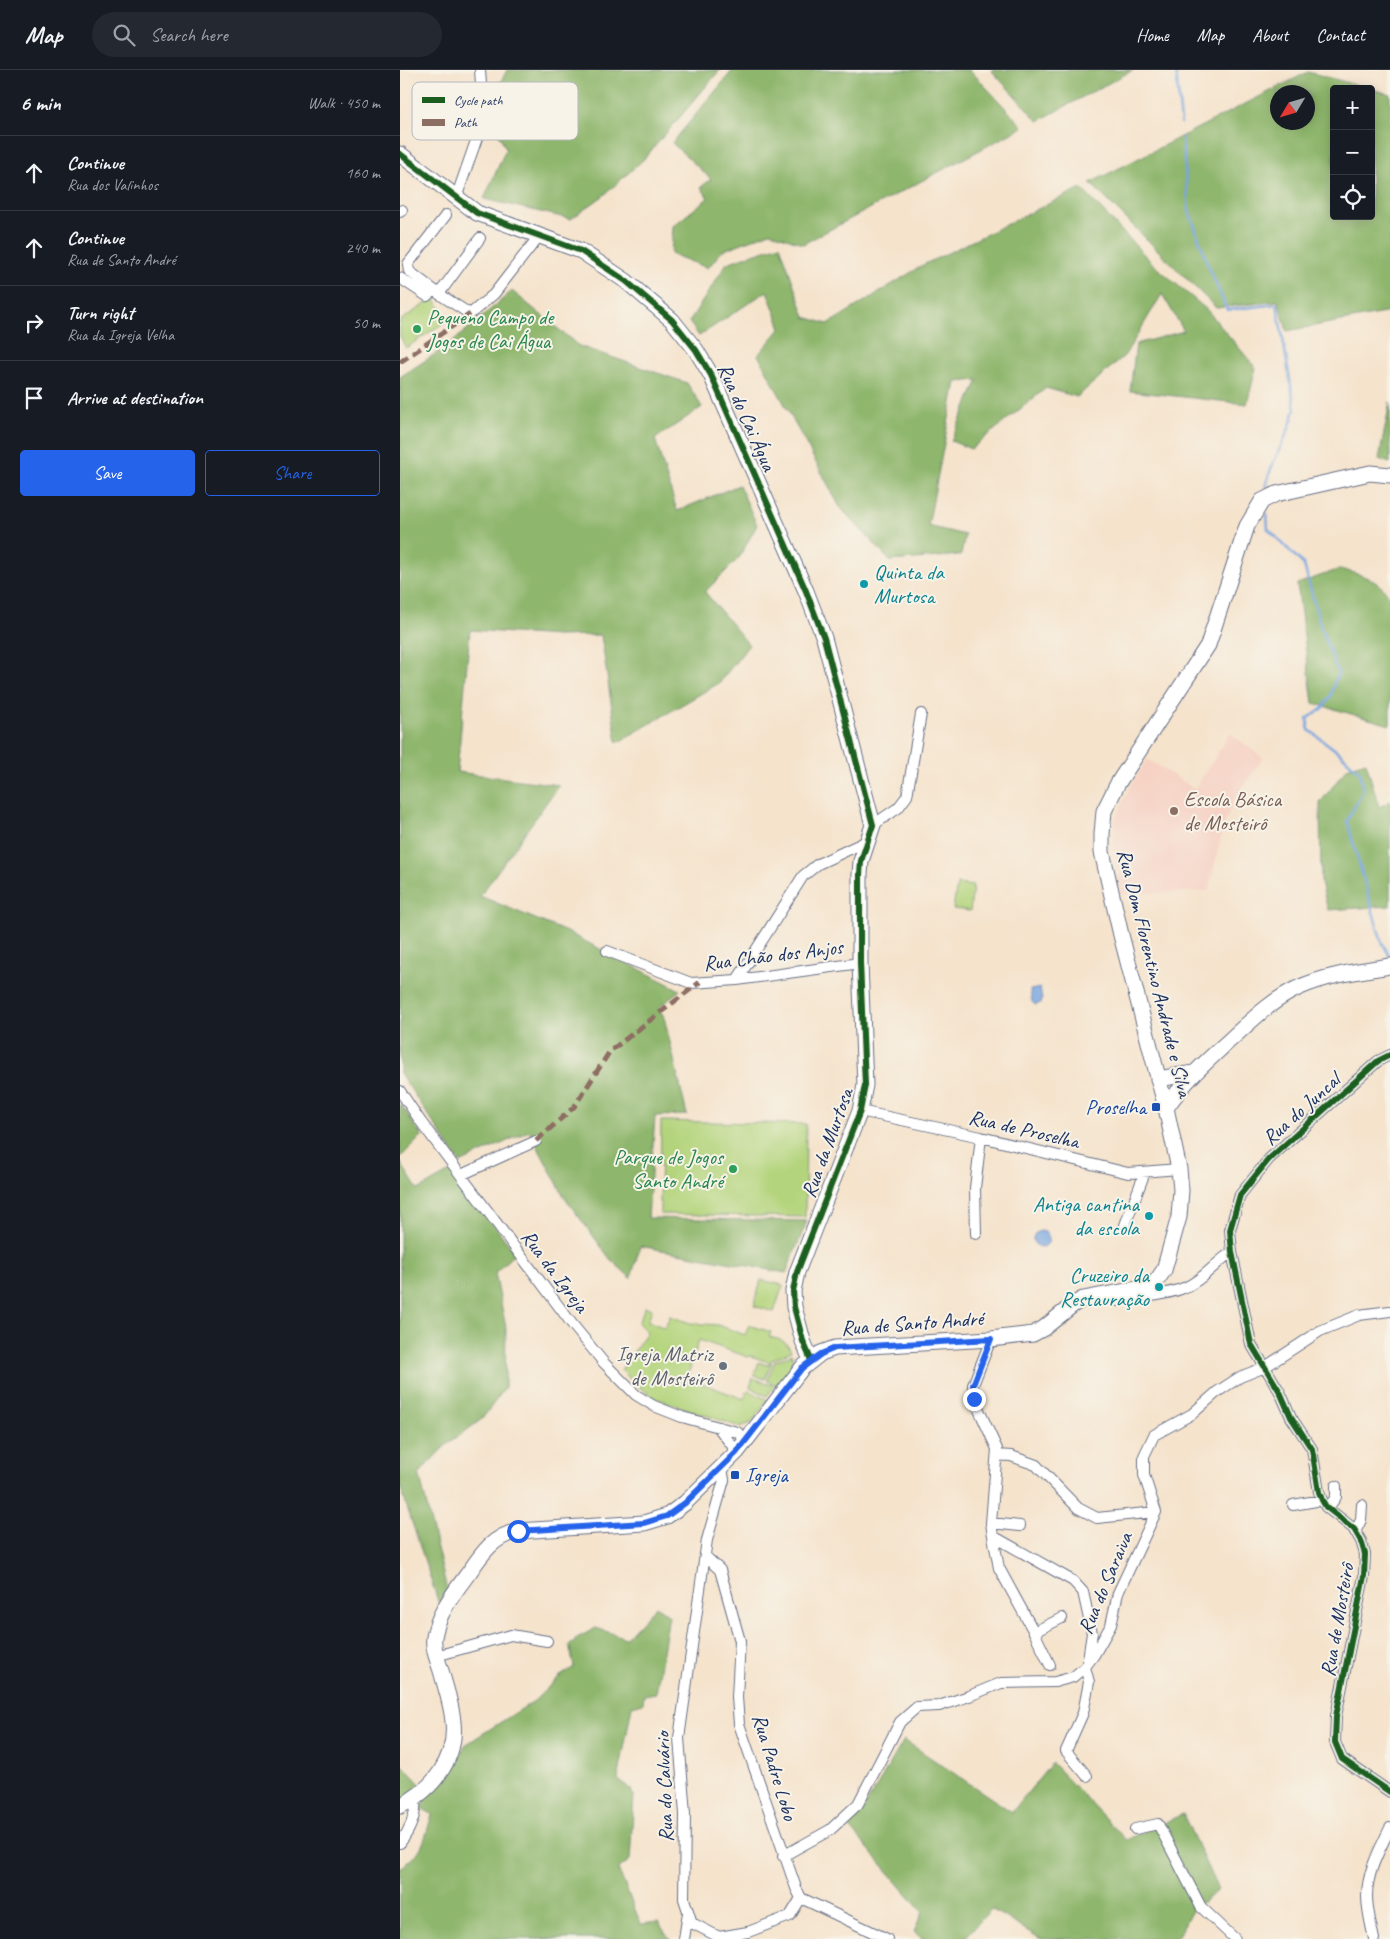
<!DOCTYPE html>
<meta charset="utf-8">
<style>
body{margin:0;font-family:Caveat,sans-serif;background:#242831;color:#f1f3f6}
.controls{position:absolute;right:15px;top:15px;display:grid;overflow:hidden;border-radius:5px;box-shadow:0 2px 12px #0003}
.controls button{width:45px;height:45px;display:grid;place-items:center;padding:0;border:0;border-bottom:1px solid #363941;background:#171b24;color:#f1f3f6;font:25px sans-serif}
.compass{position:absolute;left:870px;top:15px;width:45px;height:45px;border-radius:50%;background:#171b24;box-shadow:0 2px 12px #0003;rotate:232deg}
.stop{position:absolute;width:15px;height:15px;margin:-11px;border:4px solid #2563eb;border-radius:50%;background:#fff}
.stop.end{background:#2563eb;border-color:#fff;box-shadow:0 1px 5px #0008}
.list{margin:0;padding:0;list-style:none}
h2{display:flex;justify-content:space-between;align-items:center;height:65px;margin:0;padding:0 20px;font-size:21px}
h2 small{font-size:16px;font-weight:400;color:#9ea1a6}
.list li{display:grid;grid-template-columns:32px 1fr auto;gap:15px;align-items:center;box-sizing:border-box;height:75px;padding:0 20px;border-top:1px solid #363941}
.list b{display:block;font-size:19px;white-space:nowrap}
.list p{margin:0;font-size:16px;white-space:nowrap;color:#9ea1a6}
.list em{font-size:16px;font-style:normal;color:#9ea1a6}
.actions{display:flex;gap:10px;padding:15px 20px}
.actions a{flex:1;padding:11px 0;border:1px solid #2563eb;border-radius:5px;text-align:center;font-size:18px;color:#2563eb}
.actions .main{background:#2563eb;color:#fff}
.icon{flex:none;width:28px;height:28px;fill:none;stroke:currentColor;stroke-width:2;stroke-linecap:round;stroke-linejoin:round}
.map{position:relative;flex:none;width:990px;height:1869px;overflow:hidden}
header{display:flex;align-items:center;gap:30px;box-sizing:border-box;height:70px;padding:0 25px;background:#171b24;border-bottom:1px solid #363941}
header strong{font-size:24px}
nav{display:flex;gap:28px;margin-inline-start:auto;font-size:18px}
.search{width:350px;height:45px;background:#242831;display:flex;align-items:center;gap:12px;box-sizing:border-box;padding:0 18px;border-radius:28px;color:#9ea1a6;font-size:19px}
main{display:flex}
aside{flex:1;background:#171b24}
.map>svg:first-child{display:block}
</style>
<header>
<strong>Map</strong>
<div class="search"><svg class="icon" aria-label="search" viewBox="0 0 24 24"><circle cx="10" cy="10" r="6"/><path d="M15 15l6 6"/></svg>Search here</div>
<nav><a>Home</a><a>Map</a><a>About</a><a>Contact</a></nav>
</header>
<main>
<aside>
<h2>6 min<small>Walk · 450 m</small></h2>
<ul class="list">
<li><svg class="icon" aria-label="ahead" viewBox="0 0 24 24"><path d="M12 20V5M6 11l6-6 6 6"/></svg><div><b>Continue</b><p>Rua dos Valinhos</p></div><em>160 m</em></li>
<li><svg class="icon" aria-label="ahead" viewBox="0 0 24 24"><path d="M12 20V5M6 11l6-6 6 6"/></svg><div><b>Continue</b><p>Rua de Santo André</p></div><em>240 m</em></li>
<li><svg class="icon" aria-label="right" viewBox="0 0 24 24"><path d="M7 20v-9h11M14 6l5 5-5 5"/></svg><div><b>Turn right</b><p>Rua da Igreja Velha</p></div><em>50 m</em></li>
<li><svg class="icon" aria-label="arrive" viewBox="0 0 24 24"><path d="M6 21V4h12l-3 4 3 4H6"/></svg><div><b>Arrive at destination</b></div></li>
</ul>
<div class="actions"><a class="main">Save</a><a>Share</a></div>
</aside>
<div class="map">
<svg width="990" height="1869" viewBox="0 0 990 1869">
<rect width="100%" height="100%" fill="#f7f3e8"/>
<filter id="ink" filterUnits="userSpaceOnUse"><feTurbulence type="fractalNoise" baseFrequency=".02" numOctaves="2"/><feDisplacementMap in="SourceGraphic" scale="10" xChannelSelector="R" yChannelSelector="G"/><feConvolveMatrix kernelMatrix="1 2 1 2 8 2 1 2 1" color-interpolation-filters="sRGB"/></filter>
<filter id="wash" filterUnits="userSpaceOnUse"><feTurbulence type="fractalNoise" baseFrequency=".0096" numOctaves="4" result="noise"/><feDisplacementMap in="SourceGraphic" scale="20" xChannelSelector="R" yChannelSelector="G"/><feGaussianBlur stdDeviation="1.12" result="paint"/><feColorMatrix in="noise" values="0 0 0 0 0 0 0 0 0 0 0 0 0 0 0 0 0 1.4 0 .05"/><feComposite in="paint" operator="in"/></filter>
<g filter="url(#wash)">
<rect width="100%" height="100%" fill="#f5e3cc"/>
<path fill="#f6d2c4" d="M 830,663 L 863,688 L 834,729 L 823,757 L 809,821 L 720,824 L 714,779 L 715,750 L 729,718 L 747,689 L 795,719 Z"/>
<path fill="#b3d47c" stroke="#67826d" d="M 34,228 L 48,250 L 6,278 L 0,266 L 0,251 Z
M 557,814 L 573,816 L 570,841 L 553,839 Z
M 261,1051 L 406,1054 L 405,1147 L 260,1144 Z
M 361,1210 L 383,1215 L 374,1242 L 354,1236 Z
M 245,1237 L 252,1239 L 248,1251 L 265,1258 L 270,1246 L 290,1253 L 318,1255 L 345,1265 L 349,1255 L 371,1262 L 369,1267 C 380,1269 387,1271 391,1281 L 368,1292 L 351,1286 L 348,1287 L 299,1270 L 287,1308 L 344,1329 L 348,1320 L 368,1330 L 351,1353 L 340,1357 L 252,1327 L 237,1315 L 221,1300 L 247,1262 L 238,1253 Z
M 392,1284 C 395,1297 385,1306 378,1316 L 367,1310 L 375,1291 Z
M 359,1292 L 366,1295 L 372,1292 L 365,1309 L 354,1305 Z
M 353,1308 L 375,1316 L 367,1326 L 350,1317 Z"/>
<path fill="#8eb66c" stroke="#547265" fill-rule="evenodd" d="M 107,0 L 320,0 L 244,89 L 203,126 L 171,149 L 84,129 L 106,79 L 87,39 Z
M 333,0 L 570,0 L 623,57 L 403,174 L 370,162 L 322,181 L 308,198 L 271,184 L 273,156 L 308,128 L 301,117 L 311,109 L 272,73 Z
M 591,0 L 733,0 L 638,51 Z
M 908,2 L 990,24 L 990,242 L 887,261 L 878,231 L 816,238 L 690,113 ZM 934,19 L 971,19 L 971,146 L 934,146 ZM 878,22 L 908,22 L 908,52 L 878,52 Z
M 681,118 L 754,195 L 807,240 L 856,298 L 847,334 L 730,321 L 736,274 L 784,261 L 762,224 L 725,285 L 677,327 L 646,318 L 571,379 L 551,371 L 578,310 L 556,312 L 528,456 L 565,465 L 561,485 L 490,491 L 440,437 L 358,285 L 381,258 L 367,221 L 299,266 L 289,252 L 327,193 L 380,175 L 405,247 L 428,254 L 523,195 Z
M 112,221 L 179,276 L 287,313 L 302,337 L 255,369 L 277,441 L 339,415 L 357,455 L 339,488 L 305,522 L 349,575 L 319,613 L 217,673 L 201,565 L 157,566 L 70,560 L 57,702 L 159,715 L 80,826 L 169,863 L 280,920 L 259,938 L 264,947 L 287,1045 L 255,1046 L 248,1148 L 407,1151 L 386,1203 L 240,1176 L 231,1208 L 211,1190 L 165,1128 L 129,1061 L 60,1093 L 0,1003 L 0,307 L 49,275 Z
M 990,332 L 990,393 L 979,389 Z
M 940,499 C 959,504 980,509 990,528 L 990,655 L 913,633 L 897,514 Z
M 966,692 L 979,737 L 990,731 L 990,836 L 928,840 L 921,813 L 920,733 L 947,698 Z
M 0,1033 L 22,1066 L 0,1088 Z
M 0,1092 L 18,1120 L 53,1100 L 115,1183 L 95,1203 L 106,1258 L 105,1318 L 82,1349 L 44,1377 L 19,1403 L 48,1524 L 39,1534 L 0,1416 Z
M 256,1536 L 269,1546 L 256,1623 L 244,1625 L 243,1633 L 232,1636 L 218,1710 L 233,1720 L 231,1723 L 234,1725 L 230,1790 L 218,1799 L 241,1854 L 258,1852 L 270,1869 L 0,1869 L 0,1798 C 23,1785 25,1768 32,1744 L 21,1738 L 27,1727 L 51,1701 L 65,1675 L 134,1631 L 159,1607 L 174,1597 L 169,1575 L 175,1572 L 175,1569 L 196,1558 L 226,1568 Z
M 504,1670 L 612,1742 L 652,1693 L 726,1770 L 783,1744 L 818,1820 L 793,1839 L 776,1869 L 641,1869 L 591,1839 L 564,1869 L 523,1869 L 514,1862 L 523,1842 L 447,1754 L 467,1733 Z
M 0,1692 L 21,1715 L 0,1732 Z"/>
<path fill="#77a5e0" stroke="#496a9f" d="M 640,918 L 642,930 L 641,933 L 635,935 L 632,932 L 630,920 Z
M633 1169a8 8 0 1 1 16 0a8 8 0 1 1-16 0Z"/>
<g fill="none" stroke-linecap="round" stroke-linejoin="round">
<path stroke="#77a5e0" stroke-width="2.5" d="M 776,0 L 781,53
M 782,68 L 789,141 L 808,195 L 827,240 L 877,234 L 895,339 C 889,367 871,390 865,418
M 867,444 L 868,459 L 904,495 L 921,558 L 938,603 L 930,627 L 922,639 L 907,649 L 909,660 L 941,684 L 960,702 L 963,721 L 947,751 L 981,870 L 990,887"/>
</g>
</g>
<g filter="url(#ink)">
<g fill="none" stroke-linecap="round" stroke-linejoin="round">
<defs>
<path id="street" d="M 56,128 L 78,65 L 82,29 L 80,0
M 0,142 L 2,140
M 46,145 L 8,194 L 9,201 L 39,224 L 70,244 L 94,224 L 139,166
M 0,208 L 27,226 L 34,220
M 39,224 L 80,168
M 473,755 L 498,738 L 507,726 L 521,644
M 207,881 L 291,913 L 337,910 L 460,893
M 337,910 L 403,806 L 418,794 L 467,771
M 990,985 L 978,991 L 869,1089 L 840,1125 L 830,1160 L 832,1182 L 851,1274 L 880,1322 L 891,1347 L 912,1379 L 919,1422 L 922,1430 L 926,1437 L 954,1459 L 961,1471 L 965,1484 L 964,1506 L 936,1646 L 935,1672 L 942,1689 L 990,1722
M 0,1021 L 21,1052 L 172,1254 L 204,1293 L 236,1325 L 254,1336 L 282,1347 L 337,1362 L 347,1370
M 460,1041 L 581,1067 L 728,1103 L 779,1099
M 61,1105 L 136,1071
M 725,1155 L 745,1102
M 576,1164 L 575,1118 L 581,1067
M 708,1223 L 718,1231 C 740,1227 765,1226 786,1217 C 803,1210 816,1192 832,1182
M 591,1269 L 573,1315 L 574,1329 L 597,1379 L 591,1453 L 593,1466 L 599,1498 L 634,1562 L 662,1548
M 318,1357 L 337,1382
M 597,1385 L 611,1386 L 636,1395 L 678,1438 L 697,1448 L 756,1442
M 322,1398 L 324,1410 L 307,1470 L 279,1668 L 285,1744 L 284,1829 L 292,1853 L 319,1867 L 348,1862 L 390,1846 L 401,1828
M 893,1435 L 922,1430
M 928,1438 L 936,1427 L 936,1416
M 756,1442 L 744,1405 L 744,1386 L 754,1365 L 792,1344 L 817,1322 L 840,1307 L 865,1297 L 920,1261 L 959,1245 L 990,1241
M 591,1453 L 620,1456
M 955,1462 L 961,1450 L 962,1435
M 593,1466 L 673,1511 L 683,1522 L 692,1563 L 688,1589
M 306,1487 L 320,1500 L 340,1571 L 337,1627 L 339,1654 L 396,1818 L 401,1828 L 487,1869
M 634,1562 L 650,1595
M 36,1586 L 111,1565 L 147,1571
M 685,1597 L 689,1612 L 683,1643 L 666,1681 L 687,1706
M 735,1759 L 758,1754 L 801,1837 L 835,1869
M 0,1773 C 10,1760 17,1744 15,1727
M 383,1786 L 430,1760 L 458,1734 L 500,1652 L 517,1637 L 539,1636 L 569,1626 L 601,1613 L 655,1612 L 673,1607 L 685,1597 L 694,1585 L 711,1555 L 718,1523 L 756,1442
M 284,1869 L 288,1843
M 974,1869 C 971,1855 967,1840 967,1826 C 967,1802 980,1779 990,1758"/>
<path id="secondary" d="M 0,84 L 77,143 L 181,181 L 226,211 L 272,250 L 296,280 L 311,305 L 406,521 L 424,568 L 473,755 L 461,791 L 460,804 L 460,893 L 465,1015 L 460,1041 L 397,1202 L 393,1221 L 394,1237 L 403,1271 L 411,1290
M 758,1009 L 794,1003
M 766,1038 C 784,1011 807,991 831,969 C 852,950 872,930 898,918 C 926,905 959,901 990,896
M 0,1736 C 33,1720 57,1689 53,1652 C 52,1637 47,1622 43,1608 C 40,1594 32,1581 34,1567 C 38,1542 56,1520 70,1501 C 83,1482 94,1466 118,1461 L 244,1453 L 267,1446 L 285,1433 L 337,1382 L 402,1298 L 421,1283 L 435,1278 L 591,1269 L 633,1264 L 644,1258 L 674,1234 L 683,1229 L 742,1218 L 755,1213 L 764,1200 L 779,1147 L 781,1120 L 779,1099 L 766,1038 L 721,865 L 702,782 L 702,764 L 704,741 L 718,713 L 808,575 L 847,456 L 862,431 L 876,424 L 970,403 L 990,405"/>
</defs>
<use href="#street" stroke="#676e84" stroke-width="12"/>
<use href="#secondary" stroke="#676e84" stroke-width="17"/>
<use href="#street" stroke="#fff" stroke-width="10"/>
<use href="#secondary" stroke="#fff" stroke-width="15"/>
<path stroke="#8d6e63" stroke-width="5" stroke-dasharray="10 5" stroke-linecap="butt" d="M 0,292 L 70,244
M 136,1071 L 174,1037 L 210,981 L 300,912"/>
<defs>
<path id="cycleway" d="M 0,84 L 77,143 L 181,181 L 226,211 L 272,250 L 296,280 L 311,305 L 406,521 L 424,568 L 473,755 L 461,791 L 460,804 L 460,893 L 465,1015 L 460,1041 L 397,1202 L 393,1221 L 394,1237 L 403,1271 L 411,1290
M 990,985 L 978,991 L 869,1089 L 840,1125 L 830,1160 L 832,1182 L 851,1274 L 880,1322 L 891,1347 L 912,1379 L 919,1422 L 922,1430 L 926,1437 L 954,1459 L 961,1471 L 965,1484 L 964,1506 L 936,1646 L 935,1672 L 942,1689 L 990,1722"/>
</defs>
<use href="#cycleway" stroke="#f7f3e8" stroke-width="9"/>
<use href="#cycleway" stroke="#1b5e20" stroke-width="6"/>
</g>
</g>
<g fill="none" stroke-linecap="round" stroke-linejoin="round" filter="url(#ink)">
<path stroke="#2563eb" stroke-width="6" d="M 118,1461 L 244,1453 L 267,1446 L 285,1433 L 337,1382 L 402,1298 L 421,1284 L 435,1278 L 591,1269 L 573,1315 L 574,1329"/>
</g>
<g fill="#2e9e5b" stroke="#f7f3e8" stroke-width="2">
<circle cx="17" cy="259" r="5"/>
<circle cx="333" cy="1099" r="5"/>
</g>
<g fill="#0f9aa8" stroke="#f7f3e8" stroke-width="2">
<circle cx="464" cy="514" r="5"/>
<circle cx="749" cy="1146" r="5"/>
<circle cx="759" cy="1217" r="5"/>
</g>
<circle fill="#8d6e63" stroke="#f7f3e8" stroke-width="2" cx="774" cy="741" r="5"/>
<g fill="#1a4fb4" stroke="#f7f3e8" stroke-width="2">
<rect x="751" y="1032" width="10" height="10" rx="2.5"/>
<rect x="330" y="1400" width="10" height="10" rx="2.5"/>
</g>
<circle fill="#6b7280" stroke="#f7f3e8" stroke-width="2" cx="323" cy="1296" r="5"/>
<g text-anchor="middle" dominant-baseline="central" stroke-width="4" stroke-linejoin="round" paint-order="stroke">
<g font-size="21" fill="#27864d" stroke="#f7f3e8" text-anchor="start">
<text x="27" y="247">Pequeno Campo de<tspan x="27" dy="24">Jogos de Cai Água</tspan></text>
<text x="323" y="1087" text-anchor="end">Parque de Jogos<tspan x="323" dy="24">Santo André</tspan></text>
</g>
<g font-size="21" fill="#1b2f5e" stroke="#f7f3e8">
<text transform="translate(347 347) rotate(66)">Rua do Cai Água</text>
<text transform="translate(373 885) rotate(-7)">Rua Chão dos Anjos</text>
<text transform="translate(755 903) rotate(76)">Rua Dom Florentino Andrade e Silva</text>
<text transform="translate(901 1039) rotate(-42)">Rua do Juncal</text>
<text transform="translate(624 1059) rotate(13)">Rua de Proselha</text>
<text transform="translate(427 1073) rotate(-70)">Rua da Murtosa</text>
<text transform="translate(155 1201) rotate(53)">Rua da Igreja</text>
<text transform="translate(512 1253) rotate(-4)">Rua de Santo André</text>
<text transform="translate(705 1513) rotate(-67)">Rua do Saraiva</text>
<text transform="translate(937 1550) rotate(-80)">Rua de Mosteirô</text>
<text transform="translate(375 1697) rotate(73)">Rua Padre Lobo</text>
<text transform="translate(264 1717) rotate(-92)">Rua do Calvário</text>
</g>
<g font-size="21" fill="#0d838f" stroke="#f7f3e8" text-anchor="end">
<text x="474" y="502" text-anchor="start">Quinta da<tspan x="474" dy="24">Murtosa</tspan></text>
<text x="739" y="1134">Antiga cantina<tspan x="739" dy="24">da escola</tspan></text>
<text x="749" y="1205">Cruzeiro da<tspan x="749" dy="24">Restauração</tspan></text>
</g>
<g font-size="21" fill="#785e54" stroke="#f7f3e8" text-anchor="start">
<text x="784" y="729">Escola Básica<tspan x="784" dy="24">de Mosteirô</tspan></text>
</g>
<g font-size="21" fill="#164399" stroke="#f7f3e8" text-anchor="end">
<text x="746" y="1037">Proselha</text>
<text x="345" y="1405" text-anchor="start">Igreja</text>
</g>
<g font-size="21" fill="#5b616d" stroke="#f7f3e8" text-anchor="end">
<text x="313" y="1284">Igreja Matriz<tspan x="313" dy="24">de Mosteirô</tspan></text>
</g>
</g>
<rect x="12" y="12" width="166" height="58" rx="8" fill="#f7f3e8" stroke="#b5b8bf" stroke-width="1"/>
<rect x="22" y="27" width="23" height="6" fill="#1b5e20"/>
<rect x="22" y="49" width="23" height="7" fill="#8d6e63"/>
<g font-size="14" fill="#1b2f5e">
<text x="54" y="35">Cycle path</text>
<text x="54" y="57">Path</text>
</g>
</svg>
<div class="controls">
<button>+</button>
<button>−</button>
<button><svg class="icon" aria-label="locate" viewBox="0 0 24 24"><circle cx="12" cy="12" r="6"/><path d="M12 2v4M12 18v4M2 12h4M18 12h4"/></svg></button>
</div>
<svg class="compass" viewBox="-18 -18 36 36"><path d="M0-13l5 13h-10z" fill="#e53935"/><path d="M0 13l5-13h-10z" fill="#9ea1a6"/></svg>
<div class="stop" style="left:118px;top:1461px"></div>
<div class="stop end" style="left:574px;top:1329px"></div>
</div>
</main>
